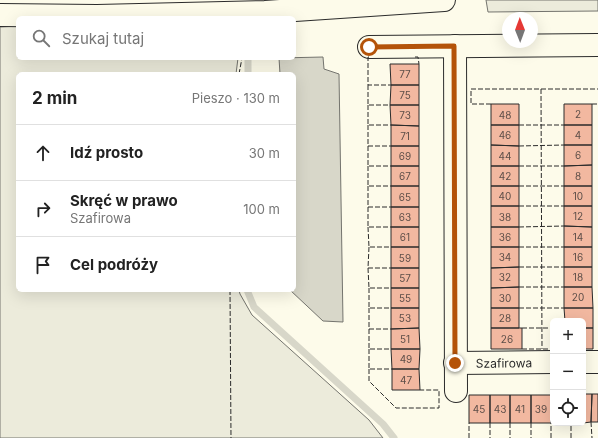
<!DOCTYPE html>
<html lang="pl">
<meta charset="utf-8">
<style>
body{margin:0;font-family:Inter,sans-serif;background:#f2f2f2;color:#222}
.controls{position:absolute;right:12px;bottom:12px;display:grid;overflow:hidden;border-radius:6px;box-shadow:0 4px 16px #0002}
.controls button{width:36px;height:36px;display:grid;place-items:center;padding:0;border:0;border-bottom:1px solid #e0e0e0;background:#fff;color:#222;font:20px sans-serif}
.compass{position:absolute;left:502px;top:12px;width:36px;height:36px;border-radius:50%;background:#fff;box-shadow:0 4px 16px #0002;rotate:359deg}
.stop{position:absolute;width:12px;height:12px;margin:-9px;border:3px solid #b45309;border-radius:50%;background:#fff}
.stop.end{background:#b45309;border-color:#fff;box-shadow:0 1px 4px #0008}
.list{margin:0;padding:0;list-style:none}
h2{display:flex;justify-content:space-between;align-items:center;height:52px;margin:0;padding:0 16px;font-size:17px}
h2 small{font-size:13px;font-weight:400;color:#767676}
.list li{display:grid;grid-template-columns:26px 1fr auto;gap:12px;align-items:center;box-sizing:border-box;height:56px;padding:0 16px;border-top:1px solid #e0e0e0}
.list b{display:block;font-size:15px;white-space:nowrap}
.list p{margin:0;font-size:13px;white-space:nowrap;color:#767676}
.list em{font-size:13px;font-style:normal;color:#767676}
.icon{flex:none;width:22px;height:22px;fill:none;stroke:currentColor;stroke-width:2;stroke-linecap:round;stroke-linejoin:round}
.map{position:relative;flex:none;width:598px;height:438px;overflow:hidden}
.search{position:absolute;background:#fff;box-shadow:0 4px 16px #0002;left:16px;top:16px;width:280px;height:44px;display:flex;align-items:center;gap:10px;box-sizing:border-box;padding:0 14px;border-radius:6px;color:#767676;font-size:15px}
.panel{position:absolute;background:#fff;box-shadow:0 4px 16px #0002;left:16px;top:72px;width:280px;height:220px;border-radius:6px}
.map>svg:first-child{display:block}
</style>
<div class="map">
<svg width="598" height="438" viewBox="0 0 598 438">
<rect width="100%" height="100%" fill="#fdfbea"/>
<path fill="#ecebdb" stroke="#74746e" d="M 486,0 L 598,0 L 598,11 L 488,12 Z
M 18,26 L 18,58 L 238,58 L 236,74 L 18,74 L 18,290 L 239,290 L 240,294 L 252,315 L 369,420 L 383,438 L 0,438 L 0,27 Z"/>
<path fill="#d8d7c9" stroke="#74746e" d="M 323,57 L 324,69 L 339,74 L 343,322 L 323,321 L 290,290 L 294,290 L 294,74 L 280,74 L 279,58 Z"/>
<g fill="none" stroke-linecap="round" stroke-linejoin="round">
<path stroke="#d8d7c9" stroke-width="7" d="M 248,58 L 248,74
M 247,290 L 254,307 L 383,424 L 394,438"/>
</g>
<path fill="#f2b8a0" stroke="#2b2b2b" d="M 390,64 L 419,64 L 419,85 L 391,85 Z
M 391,85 L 419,85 L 419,105 L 390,105 Z
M 491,104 L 519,104 L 519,125 L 491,125 Z
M 564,104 L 592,104 L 592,125 L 564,125 Z
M 390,105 L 419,105 L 419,126 L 391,125 Z
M 391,125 L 419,126 L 419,146 L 391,146 Z
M 491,125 L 519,125 L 519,146 L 491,145 Z
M 564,125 L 592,125 L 592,145 L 564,145 Z
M 491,145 L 519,146 L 519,166 L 491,166 Z
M 564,145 L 592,145 L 592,165 L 564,166 Z
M 391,146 L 419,146 L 419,166 L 391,166 Z
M 592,165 L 592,186 L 564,186 L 564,166 Z
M 391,166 L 419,166 L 419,186 L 391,186 Z
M 491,166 L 519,166 L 519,186 L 491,186 Z
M 391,186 L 419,186 L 419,207 L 391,207 Z
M 491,186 L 519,186 L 519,206 L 491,206 Z
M 564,186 L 592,186 L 592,206 L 564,206 Z
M 491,206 L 519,206 L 519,227 L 491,227 Z
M 564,206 L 592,206 L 592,227 L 564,226 Z
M 391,207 L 419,207 L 419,227 L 391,227 Z
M 564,226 L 592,227 L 592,247 L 564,247 Z
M 391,227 L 419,227 L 419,247 L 391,247 Z
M 491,227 L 519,227 L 519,247 L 491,247 Z
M 391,247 L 419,247 L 419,268 L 391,268 Z
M 491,247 L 519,247 L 519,267 L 491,268 Z
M 564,247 L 592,247 L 592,267 L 564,267 Z
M 519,267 L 519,287 L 491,288 L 491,268 Z
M 564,267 L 592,267 L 592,287 L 564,287 Z
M 391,268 L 419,268 L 419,288 L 391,288 Z
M 519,287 L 519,308 L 491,308 L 491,288 Z
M 564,287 L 592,287 L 593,308 L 564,308 Z
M 391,288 L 419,288 L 419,308 L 391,308 Z
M 391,308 L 419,308 L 419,328 L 391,329 Z
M 491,308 L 519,308 L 519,328 L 491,328 Z
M 564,308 L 593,308 L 593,328 L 583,328 L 583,321 L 565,321 Z
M 419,328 L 420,349 L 391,349 L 391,329 Z
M 491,328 L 522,328 L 522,349 L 491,349 Z
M 583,328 L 593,328 L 593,349 L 583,349 Z
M 391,349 L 420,349 L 419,369 L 392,369 Z
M 392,369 L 419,369 L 420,390 L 392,390 Z
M 583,394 L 592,394 L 591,422 L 583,423 Z
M 592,394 L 598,394 L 598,422 L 591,422 Z
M 469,395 L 490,395 L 490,423 L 469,423 Z
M 490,395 L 510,395 L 510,423 L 490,423 Z
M 510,395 L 531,395 L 531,423 L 510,423 Z
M 531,395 L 551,395 L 551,423 L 531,423 Z
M 551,395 L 553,395 L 553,423 L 551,423 Z"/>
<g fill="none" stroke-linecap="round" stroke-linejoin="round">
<defs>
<g id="minor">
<path d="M 0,15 L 97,16 L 265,12 L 444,0"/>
<path d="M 455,46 L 456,391"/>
<path d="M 369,47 L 598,45"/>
<path d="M 583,362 L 598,362"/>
<path id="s1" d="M 455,363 L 553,362"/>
</g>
</defs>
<use href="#minor" stroke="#2b2b2b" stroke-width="24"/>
<use href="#minor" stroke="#fdfbea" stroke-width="22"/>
<path stroke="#2b2b2b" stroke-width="1" stroke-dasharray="5 2" stroke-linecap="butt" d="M 369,57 L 368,57 L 368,85 L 391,85
M 415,57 L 418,57 L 419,64
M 239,74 L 242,58
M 368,85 L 368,105 L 390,105
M 541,89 L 542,349
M 491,104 L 471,104 L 471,89 L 598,89
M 592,104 L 598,104
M 368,105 L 368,125 L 391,125
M 368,125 L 368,146 L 391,146
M 519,125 L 564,125
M 368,146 L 368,166 L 391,166
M 519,146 L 564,145
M 368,166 L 368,186 L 391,186
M 519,166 L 564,166
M 368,186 L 368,207 L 391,207
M 519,186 L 564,186
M 519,206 L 564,206
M 368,207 L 368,227 L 391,227
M 368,227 L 369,247 L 391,247
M 519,227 L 564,226
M 369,247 L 368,268 L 391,268
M 519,247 L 564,247
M 519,267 L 564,267
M 368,268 L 369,288 L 391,288
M 519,287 L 564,287
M 369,288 L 369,308 L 391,308
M 230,290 L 231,438
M 369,308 L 369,329 L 391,329
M 519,308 L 564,308
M 522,328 L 553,328
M 369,329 L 369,349 L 391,349
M 369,349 L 369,369 L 392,369
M 522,349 L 553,349
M 369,369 L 369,381 L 396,408 L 439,408 L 439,390 L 420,390
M 591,422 L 592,438
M 490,423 L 490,438
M 510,423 L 510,438
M 531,423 L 531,438
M 469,438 L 469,423
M 551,438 L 551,423
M 571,438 L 571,423"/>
</g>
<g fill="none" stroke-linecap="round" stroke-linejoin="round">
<path stroke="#b45309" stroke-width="5" d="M 369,47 L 454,46 L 455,363"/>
</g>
<g text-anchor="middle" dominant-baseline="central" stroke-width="3" stroke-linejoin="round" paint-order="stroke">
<g font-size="10" fill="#5d4e48">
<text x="405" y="74">77</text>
<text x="405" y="95">75</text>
<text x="578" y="114">2</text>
<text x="405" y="115">73</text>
<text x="505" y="115">48</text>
<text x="505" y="135">46</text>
<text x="578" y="135">4</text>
<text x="405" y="136">71</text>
<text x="578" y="155">6</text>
<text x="405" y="156">69</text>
<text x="505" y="156">44</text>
<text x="405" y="176">67</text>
<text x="505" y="176">42</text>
<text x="578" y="176">8</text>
<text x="505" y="196">40</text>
<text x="578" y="196">10</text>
<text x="405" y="197">65</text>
<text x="578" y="216">12</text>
<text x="405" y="217">63</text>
<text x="505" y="217">38</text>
<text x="405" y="237">61</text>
<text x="505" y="237">36</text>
<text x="578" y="237">14</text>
<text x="505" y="257">34</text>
<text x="578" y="257">16</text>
<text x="405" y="258">59</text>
<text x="505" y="277">32</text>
<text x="578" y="277">18</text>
<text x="405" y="278">57</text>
<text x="578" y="297">20</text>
<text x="405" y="298">55</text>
<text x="505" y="298">30</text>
<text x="405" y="318">53</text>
<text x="505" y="318">28</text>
<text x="405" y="339">51</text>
<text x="507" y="339">26</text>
<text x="406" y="359">49</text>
<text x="406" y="380">47</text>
<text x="479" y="409">45</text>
<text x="500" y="409">43</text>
<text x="520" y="409">41</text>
<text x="541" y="409">39</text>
</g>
<g font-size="12" fill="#2b2b2b" stroke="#fdfbea">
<text stroke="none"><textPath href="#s1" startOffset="49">Szafirowa</textPath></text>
</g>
</g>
</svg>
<div class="controls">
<button>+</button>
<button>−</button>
<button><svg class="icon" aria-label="locate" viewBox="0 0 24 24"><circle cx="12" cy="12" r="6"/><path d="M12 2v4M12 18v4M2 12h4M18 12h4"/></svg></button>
</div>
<svg class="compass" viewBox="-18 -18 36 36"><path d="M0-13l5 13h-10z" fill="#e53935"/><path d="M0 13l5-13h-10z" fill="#767676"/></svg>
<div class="stop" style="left:369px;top:47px"></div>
<div class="stop end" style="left:455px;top:363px"></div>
<div class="search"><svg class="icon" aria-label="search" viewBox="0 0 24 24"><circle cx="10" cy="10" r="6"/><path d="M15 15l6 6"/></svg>Szukaj tutaj</div>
<section class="panel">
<h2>2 min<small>Pieszo · 130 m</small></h2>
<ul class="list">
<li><svg class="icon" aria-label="ahead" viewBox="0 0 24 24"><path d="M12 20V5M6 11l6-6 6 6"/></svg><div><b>Idź prosto</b></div><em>30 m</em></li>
<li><svg class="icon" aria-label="right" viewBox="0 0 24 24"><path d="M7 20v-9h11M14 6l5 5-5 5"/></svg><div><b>Skręć w prawo</b><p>Szafirowa</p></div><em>100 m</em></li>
<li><svg class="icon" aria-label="arrive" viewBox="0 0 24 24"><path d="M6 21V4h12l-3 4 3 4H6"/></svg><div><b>Cel podróży</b></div></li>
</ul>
</section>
</div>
